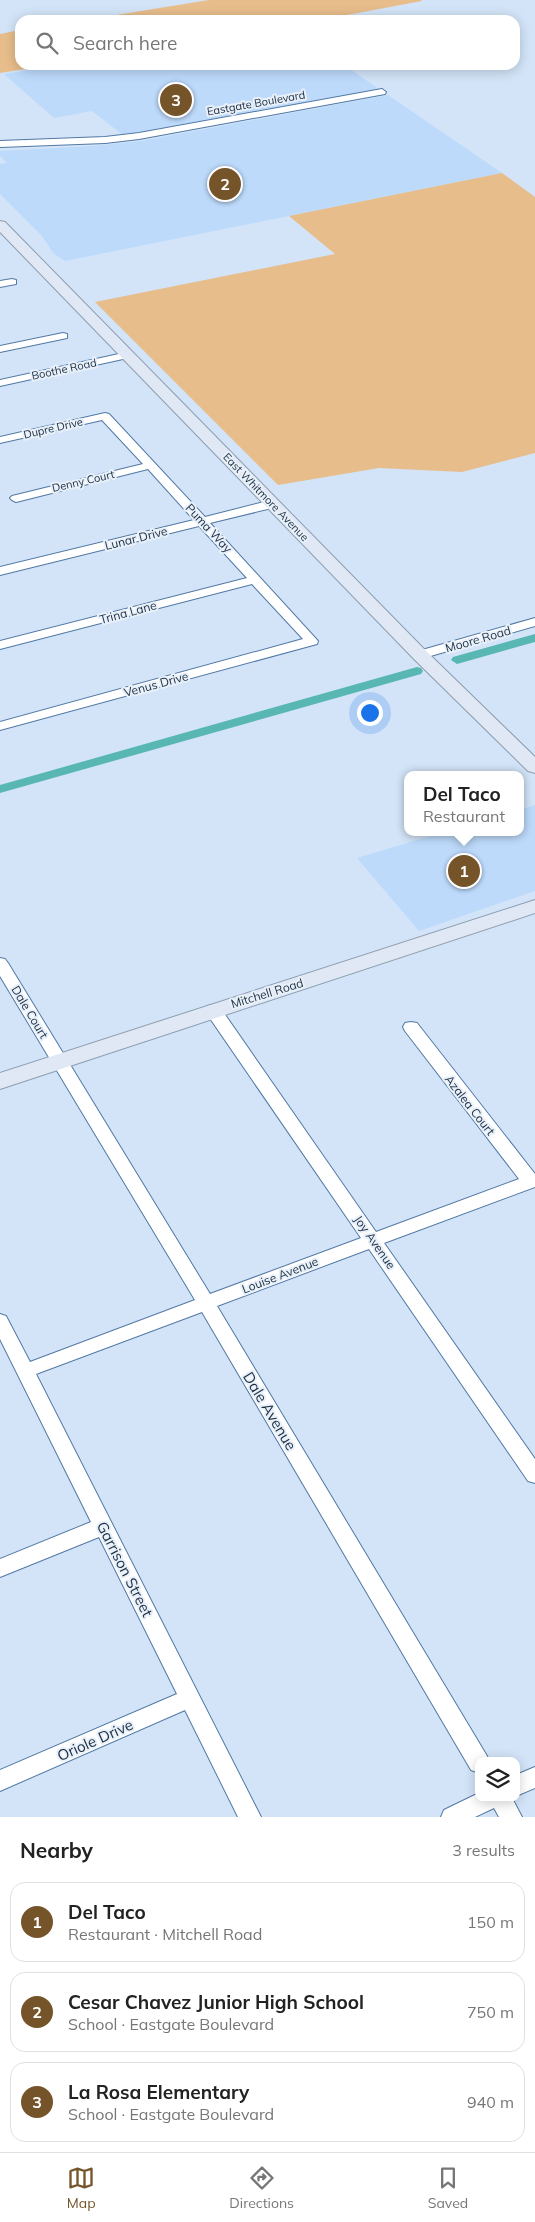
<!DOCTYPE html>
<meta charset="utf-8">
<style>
body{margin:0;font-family:Mulish,sans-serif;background:#f6f6f6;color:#222}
.controls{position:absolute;right:15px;bottom:15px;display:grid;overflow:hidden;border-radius:10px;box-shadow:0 2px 12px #0003}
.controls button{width:45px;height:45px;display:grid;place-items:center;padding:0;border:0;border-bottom:1px solid #e0e0e0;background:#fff;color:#222;font:25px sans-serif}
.you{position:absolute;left:369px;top:712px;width:18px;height:18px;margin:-12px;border:4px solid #fff;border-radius:50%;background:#1a73e8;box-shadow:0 0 0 8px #1a73e833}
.badge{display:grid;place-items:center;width:32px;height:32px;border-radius:50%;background:#75542a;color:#fff;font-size:16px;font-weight:700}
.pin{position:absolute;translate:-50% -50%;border:2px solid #fff;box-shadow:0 1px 5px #0006}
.popup{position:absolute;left:404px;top:771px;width:120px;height:65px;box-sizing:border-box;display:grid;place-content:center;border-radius:10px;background:#fff;filter:drop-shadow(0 1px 4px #0005);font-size:16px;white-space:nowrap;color:#767676}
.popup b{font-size:19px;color:#222}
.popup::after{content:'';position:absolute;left:50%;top:100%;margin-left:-10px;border:10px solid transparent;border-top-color:#fff}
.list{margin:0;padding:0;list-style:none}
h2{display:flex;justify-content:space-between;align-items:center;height:65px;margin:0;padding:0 20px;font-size:21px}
h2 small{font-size:16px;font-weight:400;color:#767676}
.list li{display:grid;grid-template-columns:32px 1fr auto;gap:15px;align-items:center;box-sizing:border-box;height:80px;margin:0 10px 10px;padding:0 10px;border:1px solid #e0e0e0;border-radius:15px}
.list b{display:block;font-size:19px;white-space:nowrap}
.list p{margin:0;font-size:16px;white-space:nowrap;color:#767676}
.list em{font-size:16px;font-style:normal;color:#767676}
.icon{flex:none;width:28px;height:28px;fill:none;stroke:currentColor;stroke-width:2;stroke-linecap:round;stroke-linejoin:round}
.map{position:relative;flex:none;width:535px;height:1817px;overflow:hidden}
.search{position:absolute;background:#fff;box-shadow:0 2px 12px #0003;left:15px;right:15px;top:15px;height:55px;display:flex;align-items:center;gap:12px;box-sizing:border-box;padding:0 18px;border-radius:15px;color:#767676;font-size:19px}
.sheet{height:335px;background:#fff}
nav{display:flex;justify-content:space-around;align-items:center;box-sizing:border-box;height:70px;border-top:1px solid #e0e0e0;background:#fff;font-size:14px;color:#767676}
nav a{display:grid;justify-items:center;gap:2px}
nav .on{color:#75542a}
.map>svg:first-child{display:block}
</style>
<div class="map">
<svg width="535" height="1817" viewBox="0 0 535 1817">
<rect width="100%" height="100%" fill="#d3e4f8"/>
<path fill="#bddafb" d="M 61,65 L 344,65 L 379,89 L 123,135 L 92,111 L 54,118 L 4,74 Z
M 388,95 L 502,173 L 65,261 L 54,254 L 42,236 L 0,194 L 0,164 L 7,163 L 0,156 L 0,151 L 93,146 L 141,141 Z
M 535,805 L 535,891 L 419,931 L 357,858 L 444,832 L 520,832 L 520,810 Z"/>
<path fill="#e7bd8b" d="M 209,0 L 421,0 L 422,1 L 320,20 L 85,20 Z
M 20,30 L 20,65 L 50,65 L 0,73 L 0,34 Z
M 502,173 L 535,197 L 535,453 L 462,472 L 379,468 L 278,485 L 95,302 L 335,254 L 289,216 Z"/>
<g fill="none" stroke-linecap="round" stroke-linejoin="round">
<path fill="#58b7b3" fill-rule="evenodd" d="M 535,634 L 535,642 L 457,664 L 451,660 L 453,657 Z
M 417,667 L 421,668 L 423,671 L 421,674 L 0,793 L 0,785 Z"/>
<defs>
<path id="minor" d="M 382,89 L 386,92 L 385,94 L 139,139 L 105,143 L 0,147 L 0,141 L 105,137 L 139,133 Z
M 12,279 L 16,280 L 16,284 L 0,287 L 0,281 Z
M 63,333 L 67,334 L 67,338 L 0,352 L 0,346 Z
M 128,352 L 133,355 L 132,357 L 0,386 L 0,380 Z
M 105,413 L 109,414 L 205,517 L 272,500 L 276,501 L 278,504 L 276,507 L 210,523 L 318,641 L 317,644 L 0,730 L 0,722 L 303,639 L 252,584 L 0,649 L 0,641 L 247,578 L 199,526 L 0,575 L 0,567 L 194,520 L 148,469 L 16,502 L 12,500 L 10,498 L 12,496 L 143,464 L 102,420 L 0,443 L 0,437 Z
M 535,618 L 535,626 L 420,659 L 413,655 L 415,652 Z
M 0,958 L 5,959 L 8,963 L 210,1294 L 361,1238 L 207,1014 L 205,1010 L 207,1006 L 213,1005 L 219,1006 L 376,1232 L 519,1179 L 405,1031 L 403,1027 L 405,1023 L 411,1022 L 417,1023 L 535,1174 L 535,1187 L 384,1243 L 535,1459 L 535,1483 L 528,1481 L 369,1249 L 217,1306 L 487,1756 L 489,1761 L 479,1761 L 479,1773 L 471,1770 L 202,1312 L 36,1374 L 261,1817 L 238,1817 L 185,1710 L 0,1791 L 0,1770 L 177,1694 L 99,1537 L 0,1577 L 0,1559 L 91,1522 L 0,1339 L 0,1314 L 6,1316 L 30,1362 L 195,1300 L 0,976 Z
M 535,1767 L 535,1788 L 516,1796 L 516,1775 Z
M 479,1793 L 479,1798 L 512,1798 L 522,1817 L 499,1817 L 494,1808 L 475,1817 L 441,1817 L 444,1810 Z"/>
<path id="major" d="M 0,221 L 5,222 L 426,651 L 535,757 L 535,773 L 528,771 L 414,659 L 0,232 Z
M 535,900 L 535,913 L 0,1089 L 0,1073 Z"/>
</defs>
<use href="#minor" stroke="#5179a5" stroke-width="2"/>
<use href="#major" stroke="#8d9db0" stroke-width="2"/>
<use href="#minor" fill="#fff" fill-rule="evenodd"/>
<use href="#major" fill="#dfe8f4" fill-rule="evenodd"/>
</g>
<g text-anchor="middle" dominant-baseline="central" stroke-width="4" stroke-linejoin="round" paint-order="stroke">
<g font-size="11" fill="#1d2e41" stroke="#e8f0fa">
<text transform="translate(256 103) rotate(-10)">Eastgate Boulevard</text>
<text transform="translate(64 369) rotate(-12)">Boothe Road</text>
<text transform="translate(53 428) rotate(-13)">Dupre Drive</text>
<text transform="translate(83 481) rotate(-13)">Denny Court</text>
<text transform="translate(266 497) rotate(46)">East Whitmore Avenue</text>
</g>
<g font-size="12" fill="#1d2e41" stroke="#e8f0fa">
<text transform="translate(209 528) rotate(47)">Puma Way</text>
<text transform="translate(136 538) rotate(-14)">Lunar Drive</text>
<text transform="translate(128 612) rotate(-15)">Trina Lane</text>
<text transform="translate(478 639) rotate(-16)">Moore Road</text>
<text transform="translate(156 684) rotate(-15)">Venus Drive</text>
<text transform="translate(267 993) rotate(-17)">Mitchell Road</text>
<text transform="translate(30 1012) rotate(59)">Dale Court</text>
<text transform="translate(470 1105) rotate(52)">Azalea Court</text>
<text transform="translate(375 1242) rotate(55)">Joy Avenue</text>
<text transform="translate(280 1275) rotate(-21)">Louise Avenue</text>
</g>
<g font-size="15" fill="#1d2e41" stroke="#e8f0fa">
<text transform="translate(270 1411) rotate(59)">Dale Avenue</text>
<text transform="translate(125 1569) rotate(63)">Garrison Street</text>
<text transform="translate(95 1740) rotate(-24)">Oriole Drive</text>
</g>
</g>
</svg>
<div class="controls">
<button><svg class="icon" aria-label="layers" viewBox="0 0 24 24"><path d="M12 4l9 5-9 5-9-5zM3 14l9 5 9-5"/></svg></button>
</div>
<div class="you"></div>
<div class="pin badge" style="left:464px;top:871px">1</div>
<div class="popup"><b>Del Taco</b>Restaurant</div>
<div class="pin badge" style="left:225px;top:184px">2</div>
<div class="pin badge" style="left:176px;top:100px">3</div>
<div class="search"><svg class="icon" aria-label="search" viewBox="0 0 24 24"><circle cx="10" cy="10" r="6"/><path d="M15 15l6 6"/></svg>Search here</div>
</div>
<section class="sheet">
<h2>Nearby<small>3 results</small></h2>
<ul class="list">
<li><span class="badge">1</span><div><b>Del Taco</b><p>Restaurant · Mitchell Road</p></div><em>150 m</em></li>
<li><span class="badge">2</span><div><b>Cesar Chavez Junior High School</b><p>School · Eastgate Boulevard</p></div><em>750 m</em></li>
<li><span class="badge">3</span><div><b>La Rosa Elementary</b><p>School · Eastgate Boulevard</p></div><em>940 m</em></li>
</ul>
</section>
<nav>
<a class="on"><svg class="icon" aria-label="map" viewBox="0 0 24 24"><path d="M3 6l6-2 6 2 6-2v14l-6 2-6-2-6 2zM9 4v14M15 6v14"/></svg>Map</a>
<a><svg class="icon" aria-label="directions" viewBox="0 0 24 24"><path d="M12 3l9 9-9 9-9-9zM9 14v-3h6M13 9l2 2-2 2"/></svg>Directions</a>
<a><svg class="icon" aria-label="saved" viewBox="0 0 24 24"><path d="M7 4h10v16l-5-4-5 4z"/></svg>Saved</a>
</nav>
